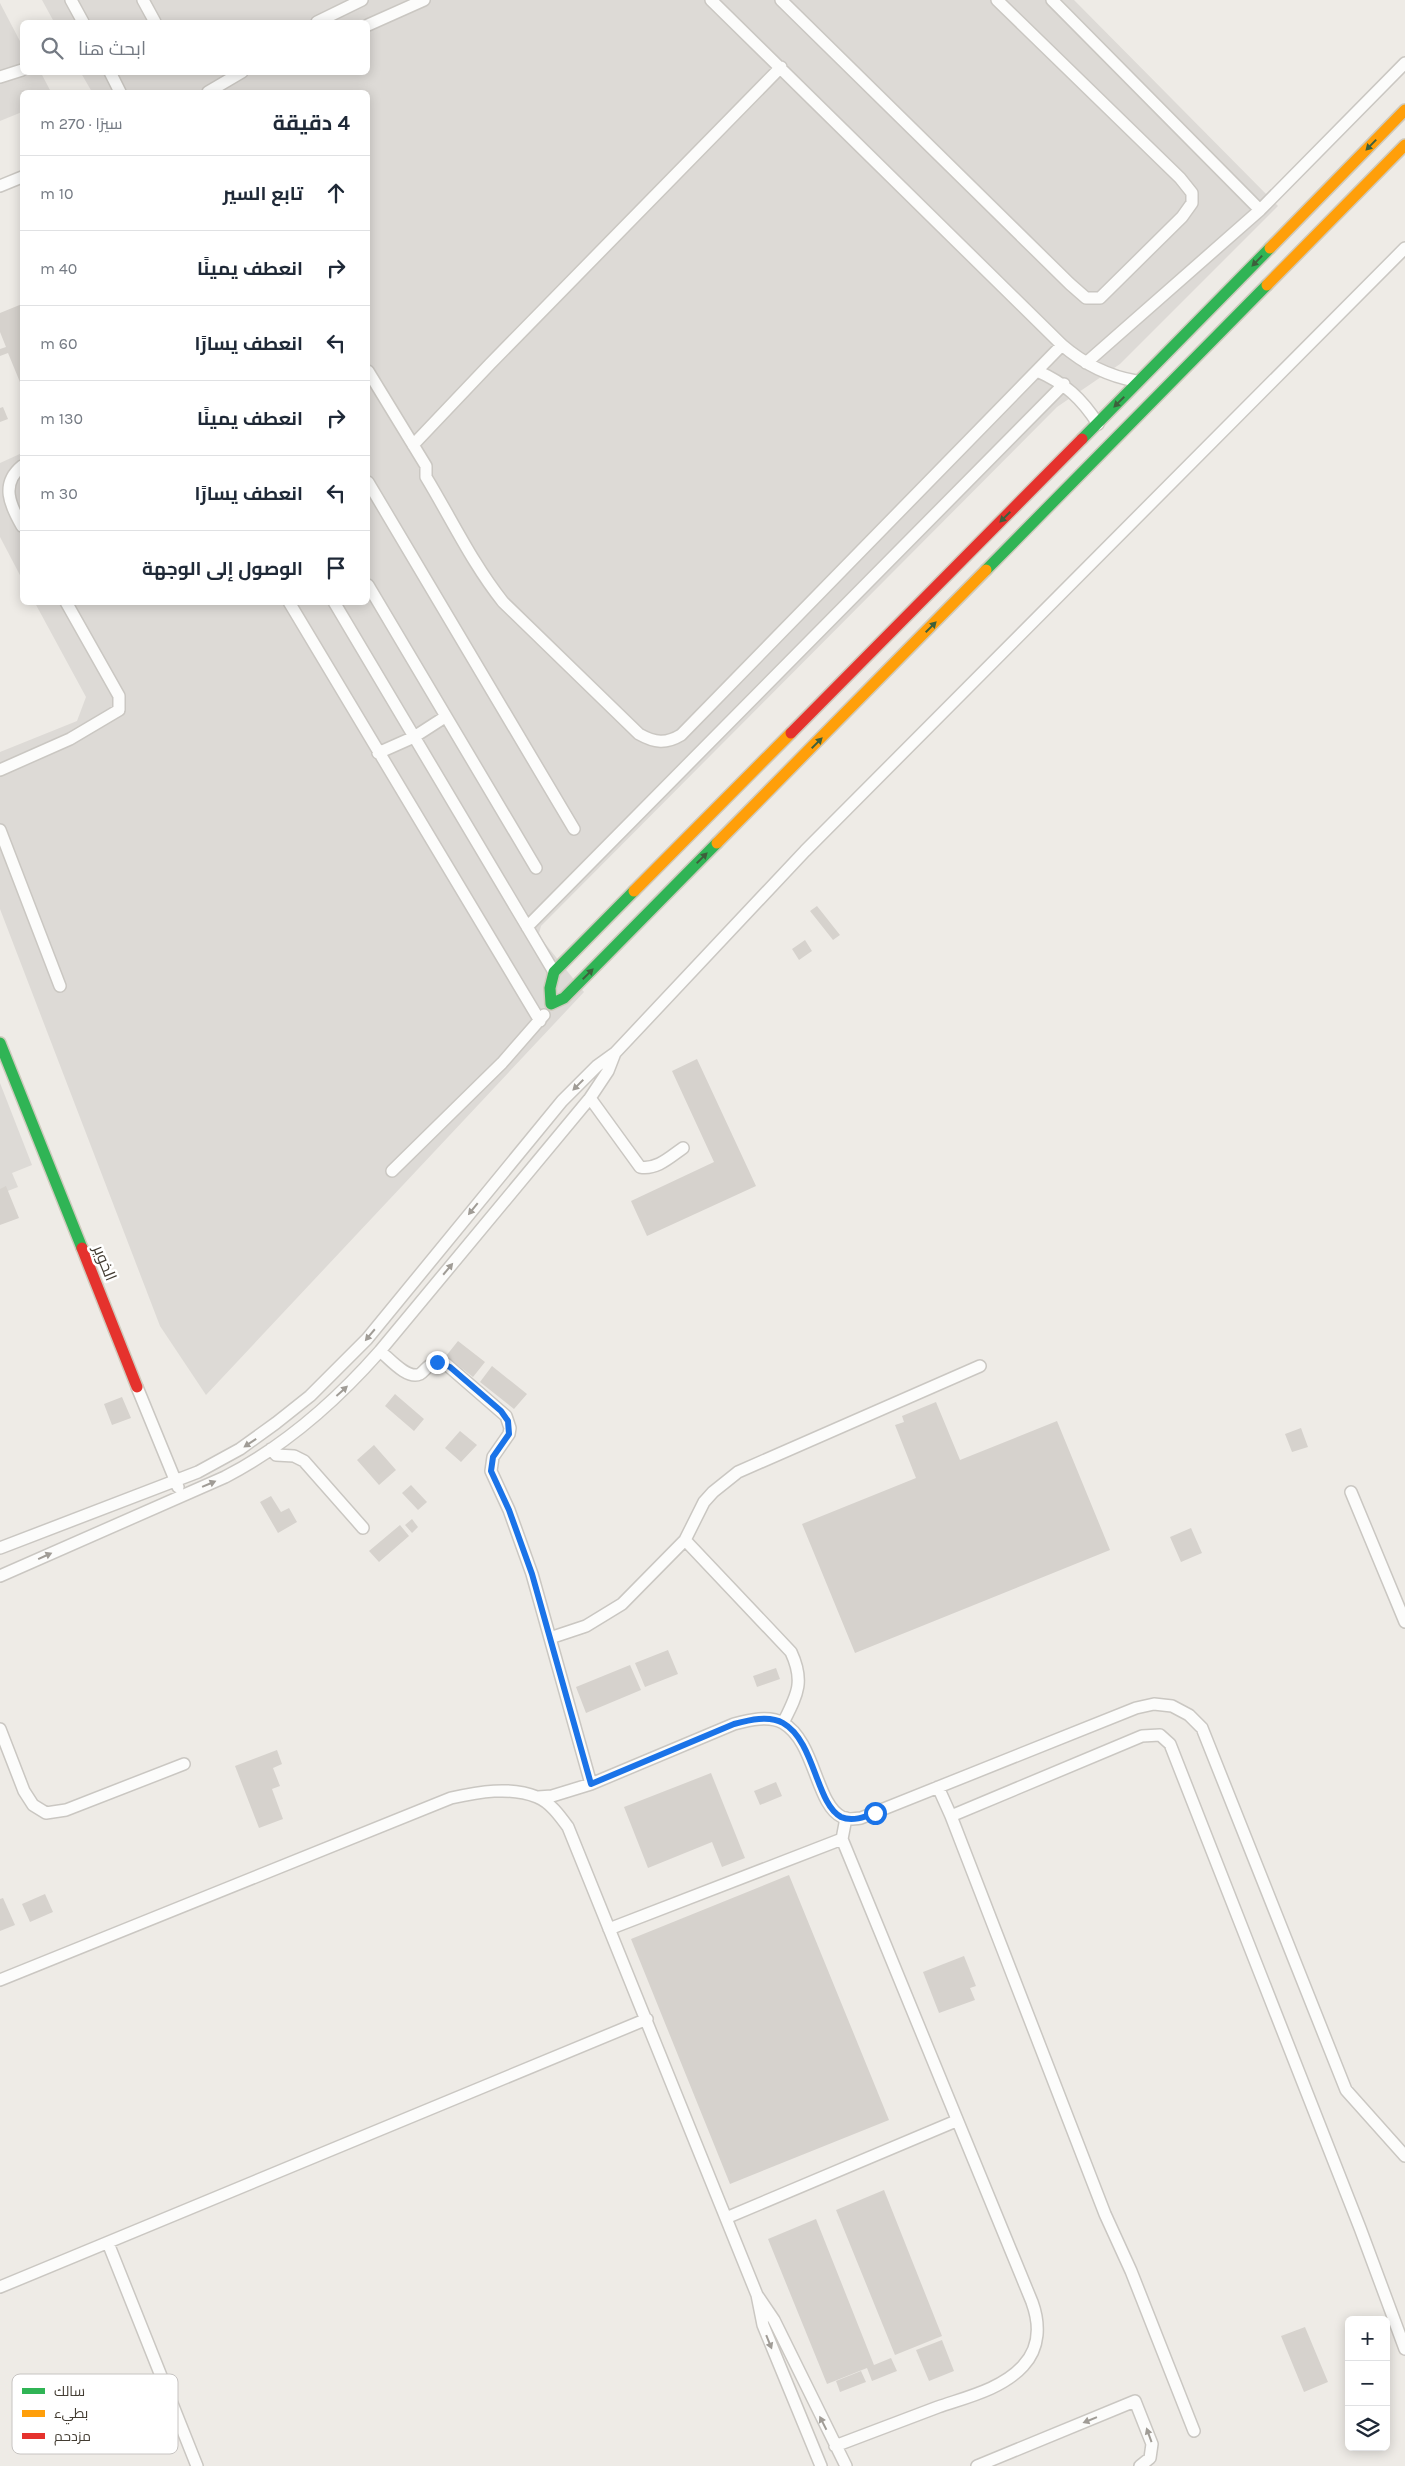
<!DOCTYPE html>
<html lang="ar">
<meta charset="utf-8">
<style>
body{margin:0;font-family:Karla,Cairo,sans-serif;background:#f2f2f3;color:#1f2937;direction:rtl}
.controls{position:absolute;right:15px;bottom:15px;display:grid;overflow:hidden;border-radius:8px;box-shadow:0 2px 12px #0003}
.controls button{width:45px;height:45px;display:grid;place-items:center;padding:0;border:0;border-bottom:1px solid #e0e1e3;background:#fff;color:#1f2937;font:25px sans-serif}
.stop{position:absolute;width:15px;height:15px;margin:-11px;border:4px solid #1a73e8;border-radius:50%;background:#fff}
.stop.end{background:#1a73e8;border-color:#fff;box-shadow:0 1px 5px #0008}
.list{margin:0;padding:0;list-style:none}
h2{display:flex;justify-content:space-between;align-items:center;height:65px;margin:0;padding:0 20px;font-size:21px}
h2 small{font-size:16px;font-weight:400;color:#747a83}
.list li{display:grid;grid-template-columns:32px 1fr auto;gap:15px;align-items:center;box-sizing:border-box;height:75px;padding:0 20px;border-top:1px solid #e0e1e3}
.list b{display:block;font-size:19px;white-space:nowrap}
.list em{font-size:16px;font-style:normal;color:#747a83}
.icon{flex:none;width:28px;height:28px;fill:none;stroke:currentColor;stroke-width:2;stroke-linecap:round;stroke-linejoin:round}
.map{position:relative;flex:none;width:1405px;height:2466px;overflow:hidden;direction:ltr}
.search{position:absolute;background:#fff;box-shadow:0 2px 12px #0003;left:20px;top:20px;width:350px;height:55px;display:flex;align-items:center;gap:12px;box-sizing:border-box;padding:0 18px;border-radius:8px;color:#747a83;font-size:19px}
.panel{position:absolute;background:#fff;box-shadow:0 2px 12px #0003;left:20px;top:90px;width:350px;height:515px;border-radius:8px;direction:rtl}
.map>svg:first-child{display:block}
</style>
<div class="map">
<svg width="1405" height="2466" viewBox="0 0 1405 2466">
<rect width="100%" height="100%" fill="#eeebe6"/>
<path fill="#dddad6" d="M 42,0 L 1074,0 L 1278,206 L 1120,364 L 1057,407 L 541,926 L 539,933 L 543,941 L 584,992 L 206,1395 L 160,1326 L 0,909 L 0,752 L 77,721 L 86,697 L 35,603 L 368,602 L 368,92 L 92,92 L 81,73 L 368,72 L 368,22 L 54,22 Z
M 0,3 L 22,45 L 22,72 L 41,73 L 51,92 L 22,92 L 22,112 L 0,121 Z
M 22,453 L 22,579 L 0,537 L 0,463 Z
M 0,1083 L 32,1165 L 12,1173 L 18,1187 L 0,1194 Z"/>
<path fill="#d6d2cd" d="M 22,304 L 22,387 L 8,353 L 0,356 L 0,349 L 6,347 L 0,332 L 0,313 Z
M 3,407 L 8,419 L 0,422 L 0,408 Z
M 817,906 L 840,935 L 833,940 L 810,911 Z
M 805,940 L 812,951 L 799,960 L 792,949 Z
M 697,1059 L 756,1186 L 647,1236 L 631,1201 L 714,1162 L 672,1071 Z
M 6,1186 L 19,1218 L 0,1225 L 0,1189 Z
M 458,1341 L 485,1362 L 473,1377 L 446,1356 Z
M 492,1366 L 527,1394 L 514,1409 L 480,1382 Z
M 395,1394 L 424,1419 L 414,1431 L 385,1406 Z
M 122,1397 L 131,1418 L 112,1425 L 104,1404 Z
M 936,1402 L 960,1460 L 1057,1421 L 1110,1550 L 855,1653 L 802,1524 L 916,1478 L 895,1425 L 904,1422 L 902,1416 Z
M 1301,1428 L 1308,1447 L 1292,1452 L 1285,1434 Z
M 460,1431 L 477,1445 L 461,1462 L 445,1448 Z
M 374,1445 L 396,1470 L 379,1485 L 357,1460 Z
M 411,1485 L 427,1502 L 418,1510 L 402,1493 Z
M 271,1496 L 281,1512 L 289,1508 L 297,1522 L 278,1533 L 260,1502 Z
M 412,1519 L 418,1527 L 412,1533 L 405,1525 Z
M 400,1525 L 409,1536 L 379,1562 L 369,1551 Z
M 1191,1528 L 1202,1553 L 1181,1562 L 1170,1537 Z
M 668,1650 L 678,1674 L 645,1687 L 635,1663 Z
M 630,1665 L 641,1690 L 586,1713 L 576,1687 Z
M 776,1668 L 780,1679 L 757,1687 L 753,1676 Z
M 277,1750 L 282,1764 L 273,1768 L 280,1786 L 272,1789 L 283,1819 L 259,1828 L 235,1766 Z
M 711,1773 L 745,1858 L 722,1867 L 712,1842 L 648,1868 L 624,1807 Z
M 776,1782 L 782,1796 L 760,1805 L 754,1791 Z
M 789,1875 L 889,2120 L 730,2184 L 631,1939 Z
M 45,1894 L 53,1912 L 30,1922 L 22,1904 Z
M 3,1898 L 15,1925 L 0,1931 L 0,1899 Z
M 964,1956 L 976,1986 L 970,1988 L 975,2000 L 939,2013 L 923,1972 Z
M 884,2190 L 942,2336 L 895,2355 L 836,2210 Z
M 816,2219 L 874,2365 L 891,2358 L 897,2371 L 872,2381 L 867,2368 L 827,2384 L 768,2239 Z
M 1305,2327 L 1328,2382 L 1304,2392 L 1281,2336 Z
M 942,2340 L 954,2371 L 929,2381 L 916,2350 Z
M 861,2371 L 866,2382 L 840,2392 L 836,2381 Z"/>
<g fill="none" stroke-linecap="round" stroke-linejoin="round">
<defs>
<path id="lane" d="M 71,0 L 83,22
M 143,0 L 155,22
M 711,0 L 1062,345 C 1084,364 1107,376 1136,381
M 781,0 L 1070,284 L 1086,298 L 1100,298 L 1182,217 L 1192,203 L 1192,193 L 1180,178 L 997,0
M 1052,0 L 1260,210
M 317,22 L 362,0
M 368,25 L 424,0
M 110,72 L 120,92
M 0,77 L 22,70
M 208,92 L 242,72
M 0,186 L 22,177
M 1086,363 L 1260,210 L 1405,63
M 368,371 L 426,466 L 426,477 C 452,520 472,563 503,602 L 639,734 C 655,743 666,744 681,735 L 1062,345
M 1037,371 C 1065,383 1082,399 1098,424
M 413,445 L 490,364 L 781,67
M 22,466 C 0,484 10,505 22,526
M 368,482 L 574,829
M 368,585 L 536,868
M 289,602 L 540,1021
M 334,602 L 554,972
M 378,753 L 414,737 L 445,717
M 0,770 L 70,739 L 119,710 L 119,696 L 66,602
M 0,830 L 60,986
M 527,927 L 1064,384
M 590,1098 L 640,1167 C 657,1170 670,1157 683,1148
M 392,1171 L 502,1063 L 544,1015
M 380,1351 C 389,1358 407,1380 420,1374 C 424,1372 427,1366 432,1364 L 446,1364 L 506,1416 L 510,1428 L 509,1434 L 493,1457 L 491,1471 L 509,1510 L 532,1574 L 591,1784
M 137,1387 L 178,1487
M 271,1449 L 276,1455 L 294,1456 L 304,1461 L 363,1528
M 1351,1492 L 1405,1622
M 685,1540 L 791,1652 C 805,1682 797,1695 783,1723
M 0,1548 L 198,1472 L 240,1449 L 276,1423 L 310,1396 L 367,1339 L 562,1101 L 597,1066 L 615,1053 L 805,851 L 1405,248
M 0,1576 L 225,1477 C 285,1446 336,1401 380,1351 L 590,1098 L 608,1071 L 615,1053
M 550,1638 L 586,1626 L 622,1604 L 685,1540 L 704,1502 L 713,1492 L 738,1472 L 980,1366
M 0,1729 L 24,1791 L 33,1805 L 46,1813 L 66,1810 L 184,1764
M 938,1787 L 951,1816 L 1105,2214 L 1131,2271 L 1194,2431
M 538,1797 L 552,1796 L 591,1784 L 734,1724 C 749,1720 769,1715 783,1723 C 815,1741 816,1805 842,1817 C 847,1820 854,1819 861,1818 L 1136,1708 L 1154,1704 L 1172,1706 L 1189,1715 L 1202,1728 L 1346,2090 L 1405,2156
M 951,1816 L 1142,1736 L 1160,1735 L 1170,1744 L 1360,2228 L 1405,2349
M 609,1929 L 842,1839
M 0,1980 L 451,1798 C 478,1792 510,1786 537,1797 C 550,1802 560,1816 568,1827 L 757,2295 L 763,2325 L 821,2466
M 726,2218 L 956,2121
M 108,2243 L 197,2466
M 0,2287 L 647,2019
M 757,2295 L 774,2320 L 846,2466
M 835,2446 C 869,2433 904,2420 938,2407 C 967,2397 1002,2389 1023,2366 C 1040,2348 1040,2324 1032,2302 L 842,1839 L 846,1818
M 977,2466 L 1135,2401 L 1152,2444 L 1150,2458 L 1140,2466"/>
<path id="fast" d="M 1082,439 L 1270,248
M 986,570 L 1267,285
M 634,891 L 554,972 L 550,988 L 551,1004 L 564,998 L 717,843
M 0,1043 L 82,1248"/>
<path id="slow" d="M 1270,248 L 1405,110
M 1267,285 L 1405,145
M 717,843 L 986,570
M 634,891 L 791,733"/>
<path id="jam" d="M 791,733 L 1082,439
M 82,1248 L 137,1387"/>
</defs>
<use href="#lane" stroke="#cac7c2" stroke-width="14"/>
<use href="#fast" stroke="#cfcabd" stroke-width="14"/>
<use href="#slow" stroke="#cfcabd" stroke-width="14"/>
<use href="#jam" stroke="#cfcabd" stroke-width="14"/>
<use href="#lane" stroke="#fcfcfb" stroke-width="11"/>
<use href="#fast" stroke="#30b455" stroke-width="11"/>
<use href="#slow" stroke="#ff9f0a" stroke-width="11"/>
<use href="#jam" stroke="#e5322d" stroke-width="11"/>
</g>
<defs><path id="oneway-solid" d="M-6-.8H1V-3.2L6.5 0L1 3.2V.8H-6Z" transform="scale(1.25)"/></defs>
<g fill="#3d603c">
<use href="#oneway-solid" transform="translate(1371 145) rotate(134)"/>
<use href="#oneway-solid" transform="translate(1257 261) rotate(134)"/>
<use href="#oneway-solid" transform="translate(1119 402) rotate(135)"/>
<use href="#oneway-solid" transform="translate(1005 517) rotate(135)"/>
<use href="#oneway-solid" transform="translate(931 627) rotate(-45)"/>
<use href="#oneway-solid" transform="translate(817 743) rotate(-45)"/>
<use href="#oneway-solid" transform="translate(702 858) rotate(-45)"/>
<use href="#oneway-solid" transform="translate(588 974) rotate(-45)"/>
</g>
<g fill="#a09c96">
<use href="#oneway-solid" transform="translate(578 1085) rotate(135)"/>
<use href="#oneway-solid" transform="translate(473 1209) rotate(129)"/>
<use href="#oneway-solid" transform="translate(448 1269) rotate(-50)"/>
<use href="#oneway-solid" transform="translate(370 1335) rotate(130)"/>
<use href="#oneway-solid" transform="translate(342 1391) rotate(-42)"/>
<use href="#oneway-solid" transform="translate(250 1443) rotate(146)"/>
<use href="#oneway-solid" transform="translate(209 1484) rotate(-23)"/>
<use href="#oneway-solid" transform="translate(45 1556) rotate(-24)"/>
<use href="#oneway-solid" transform="translate(769 2342) rotate(68)"/>
<use href="#oneway-solid" transform="translate(1090 2420) rotate(158)"/>
<use href="#oneway-solid" transform="translate(823 2423) rotate(-117)"/>
<use href="#oneway-solid" transform="translate(1149 2435) rotate(-110)"/>
</g>
<g fill="none" stroke-linecap="round" stroke-linejoin="round">
<path stroke="#1a73e8" stroke-width="6" d="M 437,1362 L 450,1367 L 501,1411 L 508,1421 L 509,1434 L 493,1457 L 491,1471 L 509,1510 L 532,1574 L 591,1784 L 734,1724 C 749,1720 769,1715 783,1723 C 815,1741 816,1804 841,1817 C 852,1822 865,1817 875,1813"/>
</g>
<g text-anchor="middle" dominant-baseline="central" stroke-width="5" stroke-linejoin="round" paint-order="stroke">
<g font-size="16" fill="#433c32" stroke="#fff">
<text transform="translate(105 1263) rotate(68)">الخوير</text>
</g>
</g>
<rect x="12" y="2374" width="166" height="80" rx="8" fill="#fff" stroke="#c7c4c2" stroke-width="1"/>
<rect x="22" y="2388" width="23" height="6" fill="#30b455"/>
<rect x="22" y="2410" width="23" height="7" fill="#ff9f0a"/>
<rect x="22" y="2433" width="23" height="6" fill="#e5322d"/>
<g font-size="14" fill="#433c32">
<text x="54" y="2396">سالك</text>
<text x="54" y="2418">بطيء</text>
<text x="54" y="2441">مزدحم</text>
</g>
</svg>
<div class="controls">
<button>+</button>
<button>−</button>
<button><svg class="icon" aria-label="layers" viewBox="0 0 24 24"><path d="M12 4l9 5-9 5-9-5zM3 14l9 5 9-5"/></svg></button>
</div>
<div class="stop" style="left:875px;top:1813px"></div>
<div class="stop end" style="left:437px;top:1362px"></div>
<div class="search"><svg class="icon" aria-label="search" viewBox="0 0 24 24"><circle cx="10" cy="10" r="6"/><path d="M15 15l6 6"/></svg>ابحث هنا</div>
<section class="panel">
<h2>4 دقيقة<small>سيرًا · 270 m</small></h2>
<ul class="list">
<li><svg class="icon" aria-label="ahead" viewBox="0 0 24 24"><path d="M12 20V5M6 11l6-6 6 6"/></svg><div><b>تابع السير</b></div><em>10 m</em></li>
<li><svg class="icon" aria-label="right" viewBox="0 0 24 24"><path d="M7 20v-9h11M14 6l5 5-5 5"/></svg><div><b>انعطف يمينًا</b></div><em>40 m</em></li>
<li><svg class="icon" aria-label="left" viewBox="0 0 24 24"><path d="M17 20v-9H6M10 6l-5 5 5 5"/></svg><div><b>انعطف يسارًا</b></div><em>60 m</em></li>
<li><svg class="icon" aria-label="right" viewBox="0 0 24 24"><path d="M7 20v-9h11M14 6l5 5-5 5"/></svg><div><b>انعطف يمينًا</b></div><em>130 m</em></li>
<li><svg class="icon" aria-label="left" viewBox="0 0 24 24"><path d="M17 20v-9H6M10 6l-5 5 5 5"/></svg><div><b>انعطف يسارًا</b></div><em>30 m</em></li>
<li><svg class="icon" aria-label="arrive" viewBox="0 0 24 24"><path d="M6 21V4h12l-3 4 3 4H6"/></svg><div><b>الوصول إلى الوجهة</b></div></li>
</ul>
</section>
</div>
